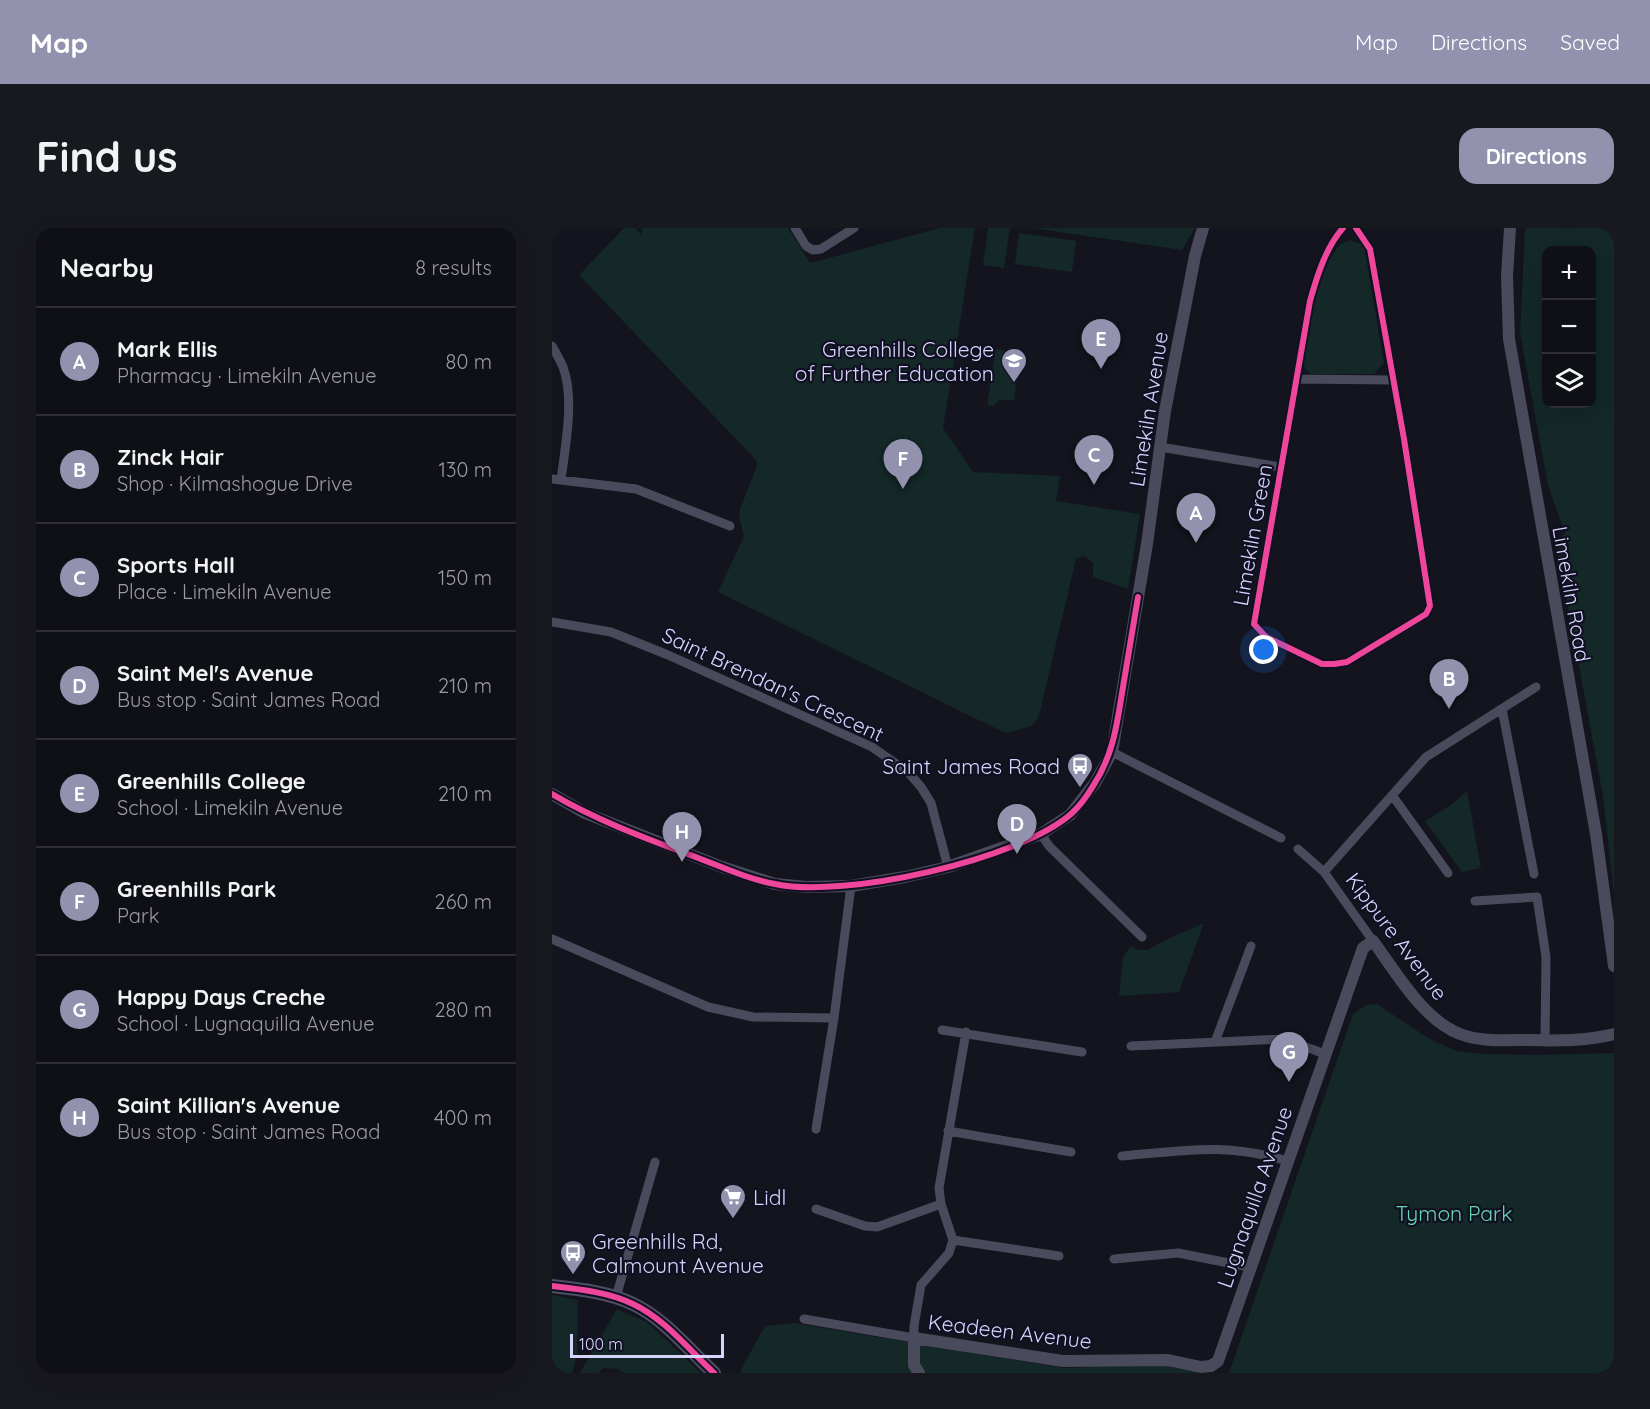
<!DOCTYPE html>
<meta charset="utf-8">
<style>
body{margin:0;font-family:Quicksand,sans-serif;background:#18181f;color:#f1f3f6}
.controls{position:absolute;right:18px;top:18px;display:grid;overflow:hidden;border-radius:12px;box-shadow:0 6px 24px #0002}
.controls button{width:54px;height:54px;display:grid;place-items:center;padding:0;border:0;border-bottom:2px solid #2f2f35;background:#0f0f16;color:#f1f3f6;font:30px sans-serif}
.scale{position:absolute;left:18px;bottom:15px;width:154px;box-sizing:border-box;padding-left:6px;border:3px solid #d6d4fb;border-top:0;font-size:16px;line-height:21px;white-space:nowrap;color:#d6d4fb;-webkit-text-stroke:4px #111022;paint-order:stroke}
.you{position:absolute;left:712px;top:422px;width:21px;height:21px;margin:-15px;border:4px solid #fff;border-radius:50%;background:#1a73e8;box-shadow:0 0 0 9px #1a73e833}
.badge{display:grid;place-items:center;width:39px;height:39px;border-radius:50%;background:#9291ae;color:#fff;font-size:20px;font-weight:700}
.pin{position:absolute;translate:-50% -50px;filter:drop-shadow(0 2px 3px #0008)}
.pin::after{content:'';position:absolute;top:32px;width:21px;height:18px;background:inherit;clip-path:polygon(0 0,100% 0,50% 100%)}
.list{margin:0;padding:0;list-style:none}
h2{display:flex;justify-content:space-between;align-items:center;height:78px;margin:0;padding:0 24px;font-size:26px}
h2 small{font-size:20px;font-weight:400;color:#9b9ca1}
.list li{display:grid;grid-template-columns:39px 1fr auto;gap:18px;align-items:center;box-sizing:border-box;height:108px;padding:0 24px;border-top:2px solid #2f2f35}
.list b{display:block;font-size:22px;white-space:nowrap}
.list p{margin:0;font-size:20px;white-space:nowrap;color:#9b9ca1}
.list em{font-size:20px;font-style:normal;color:#9b9ca1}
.icon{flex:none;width:33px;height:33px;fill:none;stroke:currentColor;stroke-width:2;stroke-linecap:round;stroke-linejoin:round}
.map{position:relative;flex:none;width:1062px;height:1145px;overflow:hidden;border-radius:18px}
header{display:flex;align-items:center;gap:36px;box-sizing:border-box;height:84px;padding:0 30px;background:#9291ae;color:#fff}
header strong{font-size:28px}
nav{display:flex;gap:33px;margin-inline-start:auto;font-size:21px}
.intro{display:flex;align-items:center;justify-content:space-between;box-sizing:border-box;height:144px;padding:0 36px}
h1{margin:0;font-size:42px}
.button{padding:15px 27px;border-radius:18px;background:#9291ae;color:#fff;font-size:21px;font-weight:700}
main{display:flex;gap:36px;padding:0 36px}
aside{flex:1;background:#0f0f16;border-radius:18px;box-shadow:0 6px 24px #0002}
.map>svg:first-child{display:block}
</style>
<header>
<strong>Map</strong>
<nav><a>Map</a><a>Directions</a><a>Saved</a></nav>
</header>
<div class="intro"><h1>Find us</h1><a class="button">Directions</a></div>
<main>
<aside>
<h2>Nearby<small>8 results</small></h2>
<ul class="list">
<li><span class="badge">A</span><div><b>Mark Ellis</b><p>Pharmacy · Limekiln Avenue</p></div><em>80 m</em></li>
<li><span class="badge">B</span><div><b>Zinck Hair</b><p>Shop · Kilmashogue Drive</p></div><em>130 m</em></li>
<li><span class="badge">C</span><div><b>Sports Hall</b><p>Place · Limekiln Avenue</p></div><em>150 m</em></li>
<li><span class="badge">D</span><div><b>Saint Mel's Avenue</b><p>Bus stop · Saint James Road</p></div><em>210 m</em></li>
<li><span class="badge">E</span><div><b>Greenhills College</b><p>School · Limekiln Avenue</p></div><em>210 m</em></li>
<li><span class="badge">F</span><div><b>Greenhills Park</b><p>Park</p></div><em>260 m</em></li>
<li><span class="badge">G</span><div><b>Happy Days Creche</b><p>School · Lugnaquilla Avenue</p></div><em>280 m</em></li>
<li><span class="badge">H</span><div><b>Saint Killian's Avenue</b><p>Bus stop · Saint James Road</p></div><em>400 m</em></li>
</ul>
</aside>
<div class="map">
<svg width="1062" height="1145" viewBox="0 0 1062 1145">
<rect width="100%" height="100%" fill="#14141e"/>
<path fill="#132827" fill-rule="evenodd" d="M 72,0 L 83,0 L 90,8 L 90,0 L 236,0 L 258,35 L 388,0 L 423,0 L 391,200 L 421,244 L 508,248 L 504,273 L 588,286 L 576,361 L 541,349 L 541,335 L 532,328 L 524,331 L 487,488 L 480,498 L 453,505 L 166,364 L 192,308 L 187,289 L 188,281 L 205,238 L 204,232 L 27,47 Z
M 436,0 L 458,0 L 452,40 L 431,37 Z
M 481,0 L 643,0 L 630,22 Z
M 973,0 L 1062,0 L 1062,666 L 1051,568 L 1004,314 L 1013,305 L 996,258 L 968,105 ZM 994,22 L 1040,22 L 1040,176 L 994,176 Z
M 467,5 L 524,13 L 520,44 L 463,36 Z
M 798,12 L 809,16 L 813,23 L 832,135 L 822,146 L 759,146 L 754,142 L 751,136 C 757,108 766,20 798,12 Z
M 444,121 L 468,125 L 462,172 L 448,172 L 441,178 L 435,177 Z
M 915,563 L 929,640 L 910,644 L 873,593 L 899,577 Z
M 652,695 L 627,764 L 567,768 L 571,729 L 579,718 L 587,722 L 597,722 C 602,716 641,700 652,695 Z
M 825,776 L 876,810 L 904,823 L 933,826 L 984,827 L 1062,825 L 1062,1145 L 677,1145 L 801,786 L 814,777 Z
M 0,1067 L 26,1072 L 25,1127 L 20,1145 L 0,1145 Z
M 65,1081 L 95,1094 L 149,1145 L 72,1145 L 67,1141 L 52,1140 L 46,1145 L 28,1145 Z
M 242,1095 L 512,1140 L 623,1136 L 651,1145 L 190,1145 L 188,1143 L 213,1098 Z"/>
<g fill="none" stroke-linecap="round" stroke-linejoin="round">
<path stroke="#4a4a5d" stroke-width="9" d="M 243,0 L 254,18 L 261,22 L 269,21 L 302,0
M 791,0 C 774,19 765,48 758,73 L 702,396 L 714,409 L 770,436 L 782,436 L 795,434 L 874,386 L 878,378 L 852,211 L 818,21 L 804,0
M 0,118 C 4,125 8,132 11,139 C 23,171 13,219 9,252
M 745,151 L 840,152
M 608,219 L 728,239
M 0,251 L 84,261 L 178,298
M 0,394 L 59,404 L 116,427 L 320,519 L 356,544 L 369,559 L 379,575 L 396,639
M 950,481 L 982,646
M 560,524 L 729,610
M 840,567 L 896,645
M 489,606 L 497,618 L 590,709
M 746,621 L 772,644 L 821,713
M 772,644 L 874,529 L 984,459
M 923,673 L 985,669 L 994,729 L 993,812
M 0,711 L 156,779 L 201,789 L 282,790
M 390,802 L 530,824
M 663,814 L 699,718
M 579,818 L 732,811 L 773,826
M 264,901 L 282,790 L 299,658
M 396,903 L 519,924
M 570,928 C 632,923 673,914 735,933
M 264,981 L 313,998 L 325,999 L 389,976
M 401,1012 L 389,976 L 387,960 L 414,804
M 401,1012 L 507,1028
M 562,1031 L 626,1025 L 697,1039
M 64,1069 L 103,934
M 252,1091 L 362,1110 L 362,1098 L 369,1057 L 397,1025 L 401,1012"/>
<path stroke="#4a4a5d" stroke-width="12" d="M 958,0 L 955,48 L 957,111 L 1044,606 L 1062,738
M 0,566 L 33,585 L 170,639 L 223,656 L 254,659 L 299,658 L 353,649 L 396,639 L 489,606 L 518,587 L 543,555 L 560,524 L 595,316 L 613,183 L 643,28 L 651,0
M 367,1145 L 362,1137 L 362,1110 L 511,1133 L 616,1132 L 649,1139 L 659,1138 L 666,1133 L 811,720 L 821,713 C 844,744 871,792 908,806 C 929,814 953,812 976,812 C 1005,813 1034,813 1062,806"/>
<path stroke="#4c4e64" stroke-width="14" d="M 0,1058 C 26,1061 57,1064 81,1076 C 113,1091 137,1122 162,1145"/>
<defs>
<path id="cycleway" d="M 791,0 C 774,19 765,48 758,73 L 702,396 L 714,409 L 770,436 L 782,436 L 795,434 L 874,386 L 878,378 L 852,211 L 818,21 L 804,0
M 0,566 C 44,592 93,610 141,628 C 168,638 195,651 223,656 C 292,671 466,632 519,586 C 528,578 535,568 541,558 C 562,526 565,495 571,459 C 576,429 581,399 586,369
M 0,1058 C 26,1061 57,1064 81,1076 C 113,1091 137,1122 162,1145"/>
</defs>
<use href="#cycleway" stroke="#111022" stroke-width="10"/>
<use href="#cycleway" stroke="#ed469a" stroke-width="6"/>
</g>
<defs>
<symbol id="university-pin" viewBox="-11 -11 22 30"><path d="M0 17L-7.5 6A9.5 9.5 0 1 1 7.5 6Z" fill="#9291ae" stroke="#111022"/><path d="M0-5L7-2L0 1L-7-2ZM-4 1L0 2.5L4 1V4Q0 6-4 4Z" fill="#fff"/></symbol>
<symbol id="bus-pin" viewBox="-11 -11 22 30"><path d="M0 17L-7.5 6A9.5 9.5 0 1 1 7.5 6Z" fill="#9291ae" stroke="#111022"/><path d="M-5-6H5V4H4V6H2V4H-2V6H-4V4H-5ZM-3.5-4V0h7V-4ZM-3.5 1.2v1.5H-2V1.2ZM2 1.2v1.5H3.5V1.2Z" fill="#fff"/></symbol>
<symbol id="supermarket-pin" viewBox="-11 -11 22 30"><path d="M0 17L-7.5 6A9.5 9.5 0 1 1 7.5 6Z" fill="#9291ae" stroke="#111022"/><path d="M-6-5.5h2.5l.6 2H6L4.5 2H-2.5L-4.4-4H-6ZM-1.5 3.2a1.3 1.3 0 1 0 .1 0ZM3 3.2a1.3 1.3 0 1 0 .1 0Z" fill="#fff"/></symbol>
</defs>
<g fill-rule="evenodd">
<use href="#university-pin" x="447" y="118" width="30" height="40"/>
<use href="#bus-pin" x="513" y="523" width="30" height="40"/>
<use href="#supermarket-pin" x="166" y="954" width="30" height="40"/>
<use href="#bus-pin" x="6" y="1010" width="30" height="40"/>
</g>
<g text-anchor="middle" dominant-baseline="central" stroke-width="4.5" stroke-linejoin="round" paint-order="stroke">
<g font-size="21" fill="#d6d4fb" stroke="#111022" text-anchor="end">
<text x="442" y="121">Greenhills College<tspan x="442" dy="24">of Further Education</tspan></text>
<text x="508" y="538">Saint James Road</text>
<text x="201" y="969" text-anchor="start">Lidl</text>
<text x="40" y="1013" text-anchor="start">Greenhills Rd,<tspan x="40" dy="24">Calmount Avenue</tspan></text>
</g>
<g font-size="21" fill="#d6d4fb" stroke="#111022">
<text transform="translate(596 181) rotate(-81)">Limekiln Avenue</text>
<text transform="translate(700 307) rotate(-80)">Limekiln Green</text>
<text transform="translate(1020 366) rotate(80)">Limekiln Road</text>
<text transform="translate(221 456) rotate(25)">Saint Brendan's Crescent</text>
<text transform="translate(845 708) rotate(53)">Kippure Avenue</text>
<text transform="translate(702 969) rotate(-71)">Lugnaquilla Avenue</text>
<text transform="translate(458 1103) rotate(7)">Keadeen Avenue</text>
</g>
<g font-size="21" fill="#67d4b1" stroke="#111022">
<text x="902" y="985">Tymon Park</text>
</g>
</g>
</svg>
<div class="controls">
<button>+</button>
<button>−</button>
<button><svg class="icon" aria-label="layers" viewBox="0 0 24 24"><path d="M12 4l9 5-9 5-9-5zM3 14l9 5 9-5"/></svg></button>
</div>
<div class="scale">100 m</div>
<div class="you"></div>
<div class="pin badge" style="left:644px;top:315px">A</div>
<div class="pin badge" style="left:897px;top:481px">B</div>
<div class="pin badge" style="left:542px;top:257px">C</div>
<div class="pin badge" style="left:465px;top:626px">D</div>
<div class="pin badge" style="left:549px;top:141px">E</div>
<div class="pin badge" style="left:351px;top:261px">F</div>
<div class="pin badge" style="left:737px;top:854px">G</div>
<div class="pin badge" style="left:130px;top:634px">H</div>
</div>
</main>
